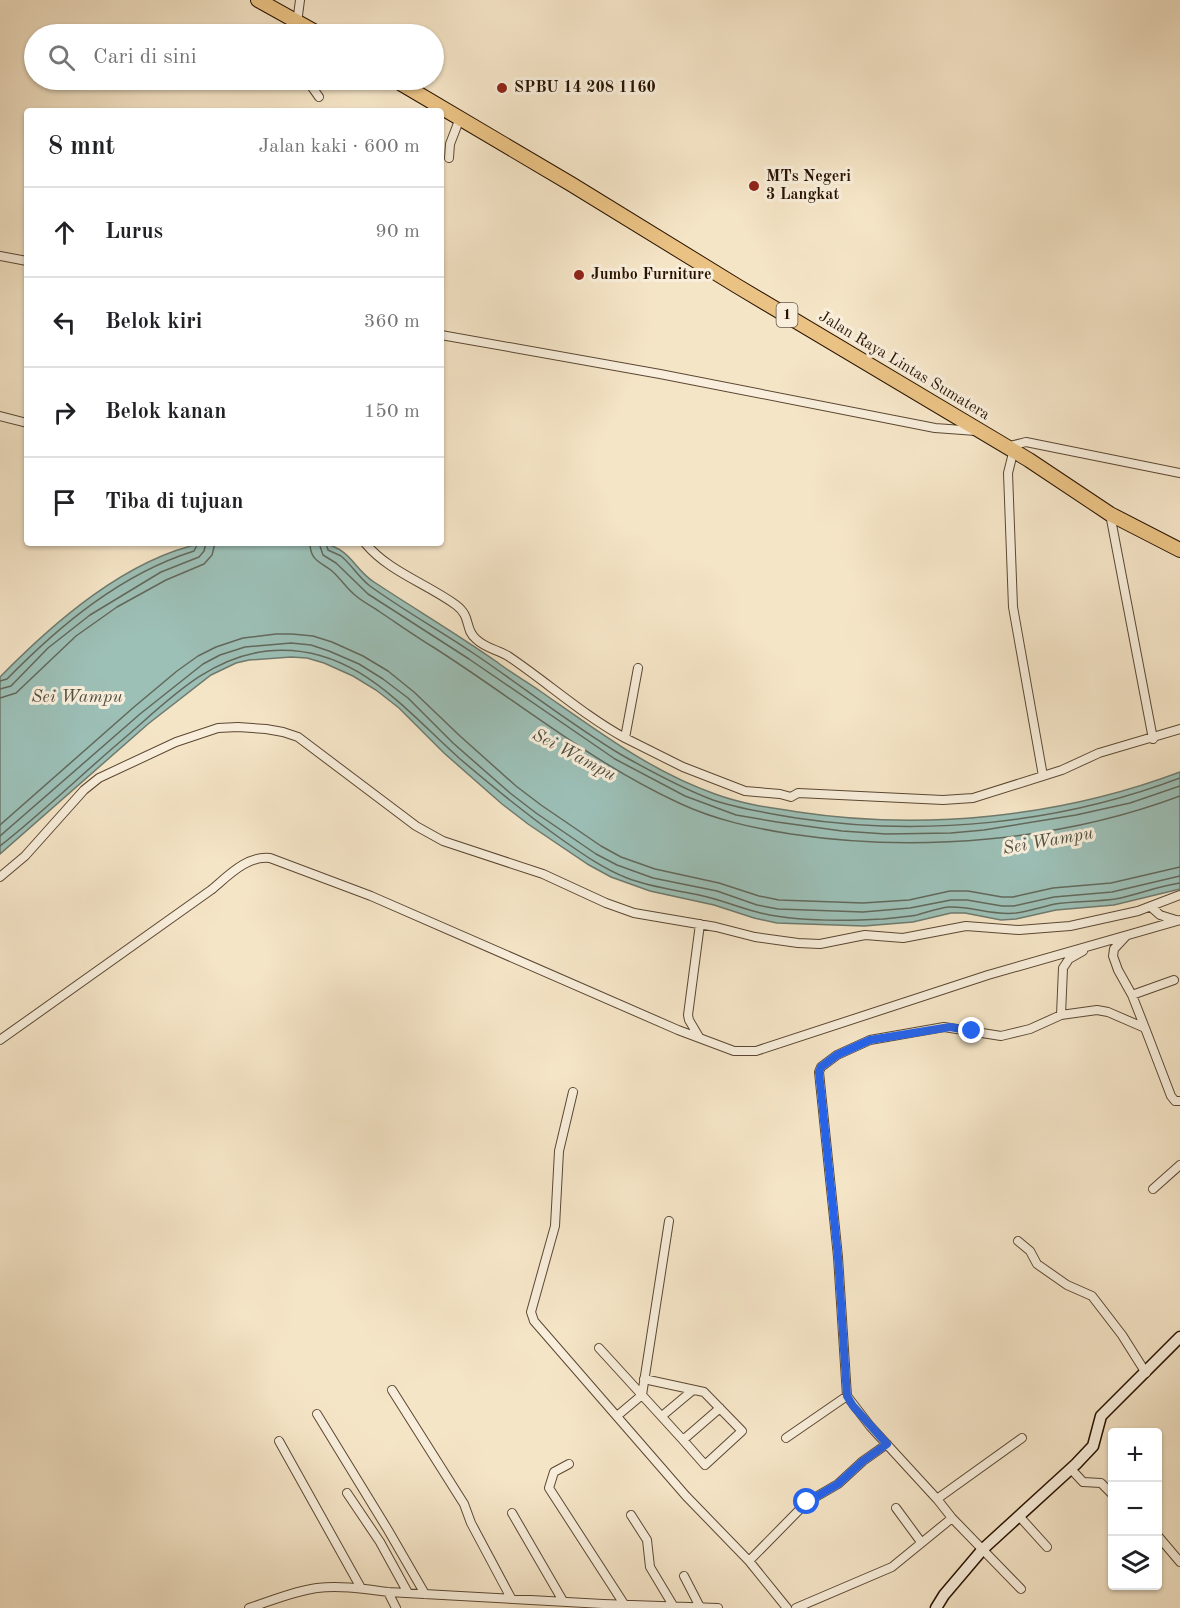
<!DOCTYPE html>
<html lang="id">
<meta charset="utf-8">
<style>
body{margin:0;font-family:"Old Standard TT",serif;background:#f2f2f2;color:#202124}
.controls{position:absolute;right:18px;bottom:18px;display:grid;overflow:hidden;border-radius:6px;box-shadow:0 2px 4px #0004}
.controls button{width:54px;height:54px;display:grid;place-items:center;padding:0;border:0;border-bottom:2px solid #e0e0e0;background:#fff;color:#202124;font:30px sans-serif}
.stop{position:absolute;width:18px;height:18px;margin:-14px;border:4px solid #2563eb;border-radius:50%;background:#fff}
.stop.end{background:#2563eb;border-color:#fff;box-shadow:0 2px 6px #0008}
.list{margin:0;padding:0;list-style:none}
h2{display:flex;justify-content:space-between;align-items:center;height:78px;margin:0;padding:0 24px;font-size:26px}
h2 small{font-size:20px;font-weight:400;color:#757577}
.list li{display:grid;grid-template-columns:39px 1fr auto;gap:18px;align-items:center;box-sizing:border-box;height:90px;padding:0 24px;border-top:2px solid #e0e0e0}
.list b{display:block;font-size:22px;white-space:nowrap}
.list em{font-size:20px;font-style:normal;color:#757577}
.icon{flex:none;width:33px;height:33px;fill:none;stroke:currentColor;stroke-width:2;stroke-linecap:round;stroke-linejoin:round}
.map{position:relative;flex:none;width:1180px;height:1608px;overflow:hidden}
.search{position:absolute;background:#fff;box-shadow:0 2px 4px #0004;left:24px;top:24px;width:420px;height:66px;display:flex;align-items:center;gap:15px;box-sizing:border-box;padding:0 21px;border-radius:33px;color:#757577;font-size:22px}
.panel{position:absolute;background:#fff;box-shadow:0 2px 4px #0004;left:24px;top:108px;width:420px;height:438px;border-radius:6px}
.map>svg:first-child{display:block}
</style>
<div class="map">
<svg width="1180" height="1608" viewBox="0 0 1180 1608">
<rect width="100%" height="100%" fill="#f5e5c7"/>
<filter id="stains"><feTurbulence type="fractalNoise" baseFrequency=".00333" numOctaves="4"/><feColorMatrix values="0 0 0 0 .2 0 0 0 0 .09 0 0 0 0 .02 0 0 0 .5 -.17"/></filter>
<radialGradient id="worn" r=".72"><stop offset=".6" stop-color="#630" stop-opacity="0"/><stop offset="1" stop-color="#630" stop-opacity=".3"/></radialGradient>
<path fill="#9cbfb6" stroke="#6e7a6d" stroke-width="1.5" d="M 203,543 L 323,543 C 352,550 353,568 374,582 C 415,609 457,634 497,662 C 511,673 526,681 540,691 C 596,730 650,771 715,794 C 742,804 770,808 798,812 C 924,831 1061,817 1180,772 L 1180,889 L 1114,905 L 1056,910 L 1016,919 L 1001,920 L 965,913 L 951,913 L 913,922 L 864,926 L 777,923 L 754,918 L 714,905 L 650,891 L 611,877 L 589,865 L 528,824 L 502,804 L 444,753 L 399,708 L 376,690 L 353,676 L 324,663 L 307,658 L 291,657 L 249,660 L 236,663 L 211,675 L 148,724 L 0,854 L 0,677 C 54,622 126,559 203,543 Z"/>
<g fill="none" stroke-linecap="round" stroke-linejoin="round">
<path stroke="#62685b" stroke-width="1.5" d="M 310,543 C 310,561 321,562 332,571 C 341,579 347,589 356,596 C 363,602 372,606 380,612 C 398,624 415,636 433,647 C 515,699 590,762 679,803 C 715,820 753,828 791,834 C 918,853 1060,841 1180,796
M 319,543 L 323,555 L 336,563 L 368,594 L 469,659 L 615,759 L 685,796 L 736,815 L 777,822 L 842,831 L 886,834 L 951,833 L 984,830 L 1076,815 L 1130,803 L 1180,786
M 326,543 L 328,550 C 332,552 337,554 341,556 C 352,565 359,578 370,586 C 403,610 439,630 473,653 C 522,686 569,723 620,754 C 650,771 681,788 713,800 C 739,809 768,813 796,818 C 923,837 1059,824 1180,778
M 0,681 L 7,679 C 60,625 121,574 194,551 L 198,543
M 0,689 L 11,686 L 48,648 L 90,615 L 161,572 L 199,557 L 204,551 L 206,543
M 0,698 L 16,693 L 76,636 L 117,607 L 166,580 L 204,564 L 212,555 L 215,543
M 0,825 L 134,707 L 177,671 L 198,656 L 216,647 L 243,638 L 276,634 L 292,634 L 313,636 L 332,642 L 363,656 L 388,671 L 414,692 L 460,736 L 516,786 L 541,805 L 601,846 L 621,857 L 655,869 L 719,883 L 759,896 L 779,900 L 863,903 L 909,900 L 950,891 L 968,891 L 1002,897 L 1013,897 L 1053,888 L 1111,883 L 1180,867
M 0,836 L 140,714 L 203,664 L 220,655 L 245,647 L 291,643 L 311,645 L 329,651 L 359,664 L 383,679 L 408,698 L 453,743 L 510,793 L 536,813 L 596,854 L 617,865 L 653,878 L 717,891 L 757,905 L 778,909 L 863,912 L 910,908 L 951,900 L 967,900 L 1002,906 L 1014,906 L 1054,897 L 1112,892 L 1180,876
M 0,846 C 42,813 81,775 121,741 C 166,703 206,658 267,651 C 352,642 402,707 459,758 C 493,787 527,815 564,841 C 584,855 604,869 627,878 C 650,887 675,890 699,895 C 719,899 737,907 757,912 C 793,922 846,921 883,919 C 894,918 906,917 917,915 C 928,912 938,908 949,907 C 972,906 993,916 1016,913 C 1029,911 1042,907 1055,904 C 1075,901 1095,902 1115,899 C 1137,895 1158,886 1180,883"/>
<defs>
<path id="street" d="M 297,23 L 300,0
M 307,80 L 319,97
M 449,158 L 450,144 L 460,118
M 0,256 L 27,261
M 441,335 L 660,374 L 935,428 L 976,431
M 0,416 L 27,423
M 1006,447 L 1026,442 L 1180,473
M 1013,453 L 1008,473 L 1013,607 L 1043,776
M 1110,514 L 1153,739
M 365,543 C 389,572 426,583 456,605 C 472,617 464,629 476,639 C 485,648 498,650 508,656 C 548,683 583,715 625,738
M 638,668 L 625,738 L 683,767 L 745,791 L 780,794 L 791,797 L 798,793 L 943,800 L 973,798 L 1062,770 L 1099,753 L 1180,729
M 0,877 L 25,856 L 84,790 L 99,778 L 176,742 L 218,728 L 238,727 L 266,729 L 283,732 L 298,737 L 416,826 L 443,841 L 543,874 L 606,903 L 634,913 L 716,927 L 755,937 L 798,943 L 820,944 L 865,935 L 903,938 L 966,926 L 1019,930 L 1070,926 L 1138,911 L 1180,895
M 1151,907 L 1160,915 L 1176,920
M 1126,936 L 1114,949 L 1113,956 L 1118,970 L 1132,995 L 1145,1028
M 1132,995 L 1174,980
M 1061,1015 L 1063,968 L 1069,959 L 1083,951
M 699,1037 L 689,1020 L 688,1015 L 700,924
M 0,1040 L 211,890 C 227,877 247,855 270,858 L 371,896 L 678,1030 L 734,1051 L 756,1051 L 988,975 L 1180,920
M 573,1092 L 559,1151 L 555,1226 L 531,1312 L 534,1321 L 686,1496 L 749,1561 L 787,1608
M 1153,1189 L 1180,1165
M 1018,1241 L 1030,1251 L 1037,1264 L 1067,1285 L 1092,1296 L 1122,1335 L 1146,1373
M 599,1348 L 683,1440
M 644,1379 L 704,1392 L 742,1431 L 705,1465 L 683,1440 L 720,1408
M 392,1390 L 464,1504 L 471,1523 L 511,1598
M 317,1414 L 388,1530 L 425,1594
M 617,1416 L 642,1395 L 669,1221
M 662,1416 L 693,1390
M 786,1438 L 847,1396
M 279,1441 L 361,1588
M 569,1464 L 554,1472 L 549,1488 L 624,1604
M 1071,1469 L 1083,1482 L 1101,1483 L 1112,1494
M 347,1493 L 380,1542 L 408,1593
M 937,1499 L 1022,1438
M 896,1508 L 921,1542
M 512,1513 L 563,1601
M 631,1515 L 647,1540 L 650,1567 L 674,1607
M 1019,1516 L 1047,1547
M 1158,1536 L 1180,1562
M 749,1561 L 807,1502 L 838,1484 L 863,1461 L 887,1444
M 684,1576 L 700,1607
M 1021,1589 L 952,1518 L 937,1499 L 870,1426 L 847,1396 L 838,1257 L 819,1072 L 821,1067 L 837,1055 L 870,1040 L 944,1027 L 1001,1036 L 1030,1029 L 1061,1015 L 1097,1010 L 1108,1012 L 1145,1028 L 1171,1096 L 1175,1101 L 1180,1101
M 388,1592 L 396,1608
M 249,1608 C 271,1601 294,1591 317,1588 C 340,1585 365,1589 388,1592 L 603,1604 L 718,1608
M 796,1608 L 892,1567 L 952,1518"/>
<path id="secondary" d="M 936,1608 L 944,1595 L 983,1549 L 1076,1464 L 1093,1446 L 1101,1416 L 1180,1337"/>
<path id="highway" d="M 258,0 L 319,34
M 395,80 L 571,184 L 737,286 L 1029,460 L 1110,514 L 1180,550"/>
</defs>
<use href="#street" stroke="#5b4732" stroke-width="10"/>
<use href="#secondary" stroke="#281200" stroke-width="13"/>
<use href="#highway" stroke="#281200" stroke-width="16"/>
<use href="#street" stroke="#f8eedb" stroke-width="8"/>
<use href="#secondary" stroke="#f8eedb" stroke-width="10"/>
<use href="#highway" stroke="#eac284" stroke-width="14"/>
</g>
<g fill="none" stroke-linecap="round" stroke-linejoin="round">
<path stroke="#2563eb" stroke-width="8" d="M 807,1502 L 838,1484 L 863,1461 L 887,1444 L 853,1406 L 847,1396 L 838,1257 L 819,1072 L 821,1067 L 837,1055 L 870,1040 L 950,1027 L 972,1031"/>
</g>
<g fill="#8f2418" stroke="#f8eedb" stroke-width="2">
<circle cx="502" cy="88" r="6"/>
<circle cx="754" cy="186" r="6"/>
<circle cx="579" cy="275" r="6"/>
</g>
<g text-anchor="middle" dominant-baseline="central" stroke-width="6" stroke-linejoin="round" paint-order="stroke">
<rect fill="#f8eedb" stroke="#665442" stroke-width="1.5" x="776.5" y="303" width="21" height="24" rx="4.5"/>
<g font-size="15" font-weight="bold" fill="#281200">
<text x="787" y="315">1</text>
</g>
<g font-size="16" font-weight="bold" fill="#281200" stroke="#f8eedb" text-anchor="start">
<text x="514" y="88">SPBU 14 208 1160</text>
<text x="766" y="177">MTs Negeri<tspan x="766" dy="18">3 Langkat</tspan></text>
<text x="591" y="275">Jumbo Furniture</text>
</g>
<g font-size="16" fill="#281200" stroke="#f8eedb">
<text transform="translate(904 366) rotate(31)">Jalan Raya Lintas Sumatera</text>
</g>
<g font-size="18" font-style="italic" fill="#514f40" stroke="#f8eedb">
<text x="77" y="697">Sei Wampu</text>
<text transform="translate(574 755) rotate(28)">Sei Wampu</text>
<text transform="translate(1048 841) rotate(-10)">Sei Wampu</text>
</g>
</g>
<rect width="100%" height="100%" filter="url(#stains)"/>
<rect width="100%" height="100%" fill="url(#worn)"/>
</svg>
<div class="controls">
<button>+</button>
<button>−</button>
<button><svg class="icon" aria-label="layers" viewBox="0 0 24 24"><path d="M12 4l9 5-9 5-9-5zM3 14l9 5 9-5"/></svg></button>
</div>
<div class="stop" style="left:807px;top:1502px"></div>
<div class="stop end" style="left:972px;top:1031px"></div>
<div class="search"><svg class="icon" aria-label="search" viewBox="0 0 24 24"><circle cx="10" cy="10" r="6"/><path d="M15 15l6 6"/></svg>Cari di sini</div>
<section class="panel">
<h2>8 mnt<small>Jalan kaki · 600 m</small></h2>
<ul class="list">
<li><svg class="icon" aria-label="ahead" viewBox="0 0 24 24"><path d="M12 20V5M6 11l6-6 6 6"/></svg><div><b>Lurus</b></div><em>90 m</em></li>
<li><svg class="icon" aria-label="left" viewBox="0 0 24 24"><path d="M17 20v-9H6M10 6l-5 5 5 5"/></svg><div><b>Belok kiri</b></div><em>360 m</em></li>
<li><svg class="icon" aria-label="right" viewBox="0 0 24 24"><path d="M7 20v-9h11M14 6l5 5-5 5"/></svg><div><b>Belok kanan</b></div><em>150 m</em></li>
<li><svg class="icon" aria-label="arrive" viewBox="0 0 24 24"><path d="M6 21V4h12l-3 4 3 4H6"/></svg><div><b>Tiba di tujuan</b></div></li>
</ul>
</section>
</div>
